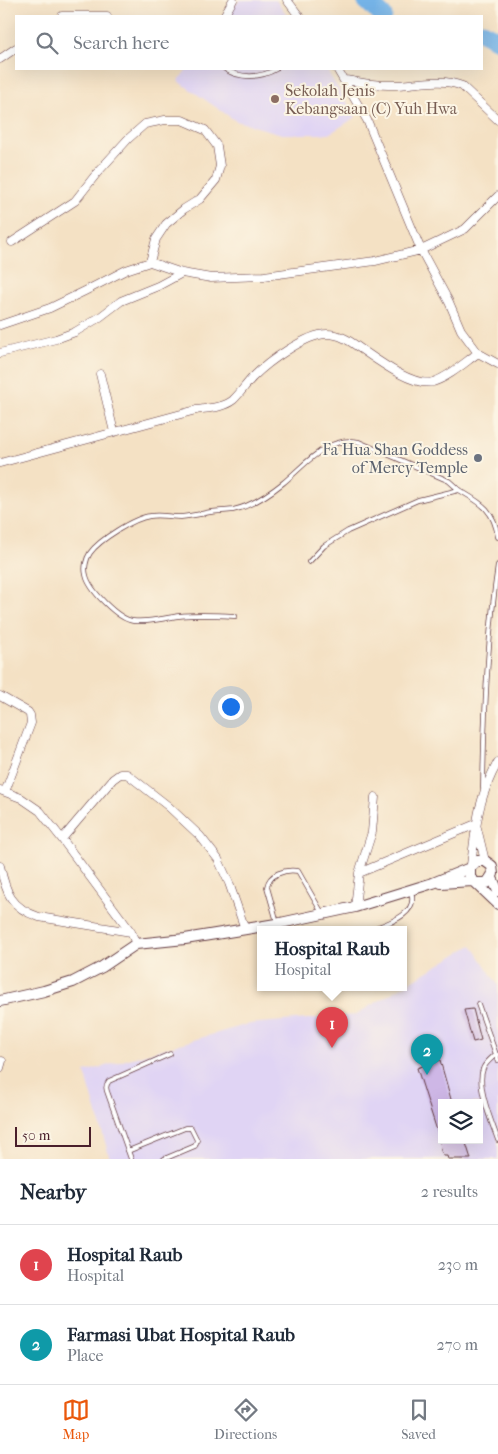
<!DOCTYPE html>
<style>
body{margin:0;font-family:"IM FELL French Canon",serif;background:#f2f2f3;color:#1f2937}
.controls{position:absolute;right:15px;bottom:15px;display:grid;overflow:hidden;border-radius:0px;box-shadow:0 5px 20px #0002}
.controls button{width:45px;height:45px;display:grid;place-items:center;padding:0;border:0;border-bottom:1px solid #e0e1e3;background:#fff;color:#1f2937;font:25px sans-serif}
.scale{position:absolute;left:15px;bottom:12px;width:76px;box-sizing:border-box;padding-left:5px;border:2px solid #4a1f2b;border-top:0;font-size:14px;line-height:18px;white-space:nowrap;color:#4a1f2b;-webkit-text-stroke:4px #fcf5e5;paint-order:stroke}
.you{position:absolute;left:230px;top:706px;width:18px;height:18px;margin:-12px;border:4px solid #fff;border-radius:50%;background:#1a73e8;box-shadow:0 0 0 8px #1a73e833}
.badge{display:grid;place-items:center;width:32px;height:32px;border-radius:50%;background:#ea580c;color:#fff;font-size:16px;font-weight:700}
.pin{position:absolute;translate:-50% -41px;filter:drop-shadow(0 1px 2px #0008)}
.pin::after{content:'';position:absolute;top:26px;width:18px;height:15px;background:inherit;clip-path:polygon(0 0,100% 0,50% 100%)}
.popup{position:absolute;left:257px;top:926px;width:150px;height:65px;box-sizing:border-box;display:grid;place-content:center;border-radius:0px;background:#fff;filter:drop-shadow(0 1px 4px #0005);font-size:16px;white-space:nowrap;color:#747a83}
.popup b{font-size:19px;color:#1f2937}
.popup::after{content:'';position:absolute;left:50%;top:100%;margin-left:-10px;border:10px solid transparent;border-top-color:#fff}
.list{margin:0;padding:0;list-style:none}
h2{display:flex;justify-content:space-between;align-items:center;height:65px;margin:0;padding:0 20px;font-size:21px}
h2 small{font-size:16px;font-weight:400;color:#747a83}
.list li{display:grid;grid-template-columns:32px 1fr auto;gap:15px;align-items:center;box-sizing:border-box;height:80px;padding:0 20px;border-top:1px solid #e0e1e3}
.list b{display:block;font-size:19px;white-space:nowrap}
.list p{margin:0;font-size:16px;white-space:nowrap;color:#747a83}
.list em{font-size:16px;font-style:normal;color:#747a83}
.icon{flex:none;width:28px;height:28px;fill:none;stroke:currentColor;stroke-width:2;stroke-linecap:round;stroke-linejoin:round}
.map{position:relative;flex:none;width:498px;height:1159px;overflow:hidden}
.search{position:absolute;background:#fff;box-shadow:0 5px 20px #0002;left:15px;right:15px;top:15px;height:55px;display:flex;align-items:center;gap:12px;box-sizing:border-box;padding:0 18px;border-radius:0px;color:#747a83;font-size:19px}
.sheet{height:225px;background:#fff}
nav{display:flex;justify-content:space-around;align-items:center;box-sizing:border-box;height:70px;border-top:1px solid #e0e1e3;background:#fff;font-size:14px;color:#747a83}
nav a{display:grid;justify-items:center;gap:2px}
nav .on{color:#ea580c}
.map>svg:first-child{display:block}
</style>
<div class="map">
<svg width="498" height="1159" viewBox="0 0 498 1159">
<rect width="100%" height="100%" fill="#fcf5e5"/>
<filter id="ink" filterUnits="userSpaceOnUse"><feTurbulence type="fractalNoise" baseFrequency=".02" numOctaves="2"/><feDisplacementMap in="SourceGraphic" scale="10" xChannelSelector="R" yChannelSelector="G"/><feConvolveMatrix kernelMatrix="1 2 1 2 8 2 1 2 1" color-interpolation-filters="sRGB"/></filter>
<filter id="wash" filterUnits="userSpaceOnUse"><feTurbulence type="fractalNoise" baseFrequency=".0096" numOctaves="4" result="noise"/><feDisplacementMap in="SourceGraphic" scale="20" xChannelSelector="R" yChannelSelector="G"/><feGaussianBlur stdDeviation="1.12" result="paint"/><feColorMatrix in="noise" values="0 0 0 0 0 0 0 0 0 0 0 0 0 0 0 0 0 1.4 0 .05"/><feComposite in="paint" operator="in"/></filter>
<g filter="url(#wash)">
<rect width="100%" height="100%" fill="#f4e1c4"/>
<path fill="#e0d4f4" fill-rule="evenodd" d="M 240,0 L 276,0 L 287,16 L 227,16 L 229,11 Z
M 187,69 L 326,69 L 356,117 L 329,134 L 282,134 L 236,121 L 178,81 Z
M 472,945 L 498,985 L 498,1159 L 110,1159 L 85,1072 L 248,1024 L 355,1015 ZM 442,1103 L 479,1103 L 479,1140 L 442,1140 Z"/>
<g fill="none" stroke-linecap="round" stroke-linejoin="round">
<path stroke="#74b3e7" stroke-width="19" d="M 366,0 L 383,16
M 482,32 L 498,40"/>
</g>
<g id="blocks">
<path fill="#ceb7e6" d="M 473,1009 L 481,1040 L 473,1042 L 464,1010 Z
M 440,1060 L 452,1103 L 442,1103 L 442,1140 L 465,1140 L 471,1159 L 448,1159 L 447,1156 L 444,1156 L 441,1151 L 440,1140 L 417,1068 Z"/>
</g>
</g>
<g filter="url(#ink)">
<use href="#blocks" fill-opacity="0" stroke="#643c42" stroke-width="1"/>
<g fill="none" stroke-linecap="round" stroke-linejoin="round">
<defs>
<path id="service" d="M 225,69 C 240,79 261,78 276,69
M 309,562 L 324,546 L 348,531 L 418,500 L 459,490 C 481,503 494,509 498,537
M 235,616 C 216,615 198,614 179,616 C 164,618 149,623 133,621 C 118,619 89,590 86,575 C 84,568 86,559 90,553 C 99,540 134,518 150,516 C 160,514 170,517 181,517 C 191,516 200,514 211,512 C 218,511 226,511 233,510 C 252,506 268,495 283,483 C 305,465 328,435 359,442 L 449,481 L 459,490
M 483,788 C 484,714 487,639 498,565
M 279,929 L 267,887 C 269,874 285,869 298,871 L 322,913
M 373,929 C 389,923 419,914 411,892
M 478,1004 L 498,1060
M 498,1055 L 496,1054 C 491,1059 485,1063 483,1069 C 476,1086 492,1123 498,1140
M 128,1151 L 185,1128 L 191,1128 L 197,1140 L 195,1146 L 164,1159
M 131,1159 L 108,1094 C 106,1089 105,1086 109,1081 L 170,1054"/>
<path id="minor" d="M 287,0 L 299,16
M 62,16 L 107,16
M 224,16 L 233,0
M 0,59 L 16,48
M 337,69 L 367,120 L 421,250 L 449,302 L 461,330 L 478,353 L 498,364
M 345,80 C 360,82 376,86 392,85 C 414,85 441,77 462,86 L 498,120
M 12,242 L 75,201 L 97,173 L 128,139 L 145,124 L 165,120 L 182,120 L 205,130 L 217,146 L 220,166 L 216,180 L 200,199 L 184,209 L 166,224 L 156,239 L 150,262 L 182,273 L 211,278 L 264,276 L 375,261 L 421,250 L 465,229 L 498,196
M 0,325 L 50,308 L 85,291 L 126,270 L 150,262
M 0,353 L 56,339 L 75,332 L 100,317 L 121,301 L 158,286 L 182,273
M 100,374 L 114,432
M 0,463 L 196,410 C 208,408 223,408 233,400 C 240,394 246,384 253,377 C 268,362 306,334 327,334 C 341,334 351,342 361,349 C 377,360 413,387 433,382 C 449,377 464,363 478,353
M 0,696 L 28,712 L 30,715 L 31,723 L 5,792
M 0,790 L 21,798 L 40,811 L 62,839 L 131,932 L 136,944
M 477,828 L 485,861
M 62,839 L 113,779 L 120,774 L 127,774 L 168,806 L 200,836 L 218,859 L 229,883 L 245,929
M 471,865 C 476,826 478,797 498,762
M 0,866 C 6,893 11,908 39,917 L 131,932
M 359,873 L 476,824
M 355,907 L 359,873 L 372,832 L 375,797
M 0,1068 L 2,1061"/>
<path id="tertiary" d="M 492,878 L 498,891
M 441,883 L 472,881
M 476,883 L 498,904
M 0,1001 L 44,991 L 73,982 L 102,967 L 136,944 L 185,939 L 276,924 L 355,907 L 433,883 L 470,868 L 477,861 L 485,861 L 492,866 L 493,874 L 487,883 L 476,883 L 470,878 L 470,868"/>
</defs>
<use href="#service" stroke="#643c42" stroke-width="5.5"/>
<use href="#minor" stroke="#643c42" stroke-width="9"/>
<use href="#tertiary" stroke="#643c42" stroke-width="12"/>
<use href="#service" stroke="#fff" stroke-width="4"/>
<use href="#minor" stroke="#fff" stroke-width="8"/>
<use href="#tertiary" stroke="#fff" stroke-width="10"/>
</g>
</g>
<circle fill="#8d6e63" stroke="#fcf5e5" stroke-width="2" cx="275" cy="99" r="5"/>
<circle fill="#6b7280" stroke="#fcf5e5" stroke-width="2" cx="478" cy="458" r="5"/>
<g text-anchor="middle" dominant-baseline="central" stroke-width="4" stroke-linejoin="round" paint-order="stroke">
<g font-size="16" fill="#785e54" stroke="#fcf5e5" text-anchor="start">
<text x="285" y="90">Sekolah Jenis<tspan x="285" dy="18">Kebangsaan (C) Yuh Hwa</tspan></text>
</g>
<g font-size="16" fill="#5b616d" stroke="#fcf5e5" text-anchor="end">
<text x="468" y="449">Fa Hua Shan Goddess<tspan x="468" dy="18">of Mercy Temple</tspan></text>
</g>
</g>
</svg>
<div class="controls">
<button><svg class="icon" aria-label="layers" viewBox="0 0 24 24"><path d="M12 4l9 5-9 5-9-5zM3 14l9 5 9-5"/></svg></button>
</div>
<div class="scale">50 m</div>
<div class="you"></div>
<div class="pin badge" style="left:332px;top:1048px;background:#e0444e">1</div>
<div class="popup"><b>Hospital Raub</b>Hospital</div>
<div class="pin badge" style="left:427px;top:1075px;background:#0f9aa8">2</div>
<div class="search"><svg class="icon" aria-label="search" viewBox="0 0 24 24"><circle cx="10" cy="10" r="6"/><path d="M15 15l6 6"/></svg>Search here</div>
</div>
<section class="sheet">
<h2>Nearby<small>2 results</small></h2>
<ul class="list">
<li><span class="badge" style="background:#e0444e">1</span><div><b>Hospital Raub</b><p>Hospital</p></div><em>230 m</em></li>
<li><span class="badge" style="background:#0f9aa8">2</span><div><b>Farmasi Ubat Hospital Raub</b><p>Place</p></div><em>270 m</em></li>
</ul>
</section>
<nav>
<a class="on"><svg class="icon" aria-label="map" viewBox="0 0 24 24"><path d="M3 6l6-2 6 2 6-2v14l-6 2-6-2-6 2zM9 4v14M15 6v14"/></svg>Map</a>
<a><svg class="icon" aria-label="directions" viewBox="0 0 24 24"><path d="M12 3l9 9-9 9-9-9zM9 14v-3h6M13 9l2 2-2 2"/></svg>Directions</a>
<a><svg class="icon" aria-label="saved" viewBox="0 0 24 24"><path d="M7 4h10v16l-5-4-5 4z"/></svg>Saved</a>
</nav>
